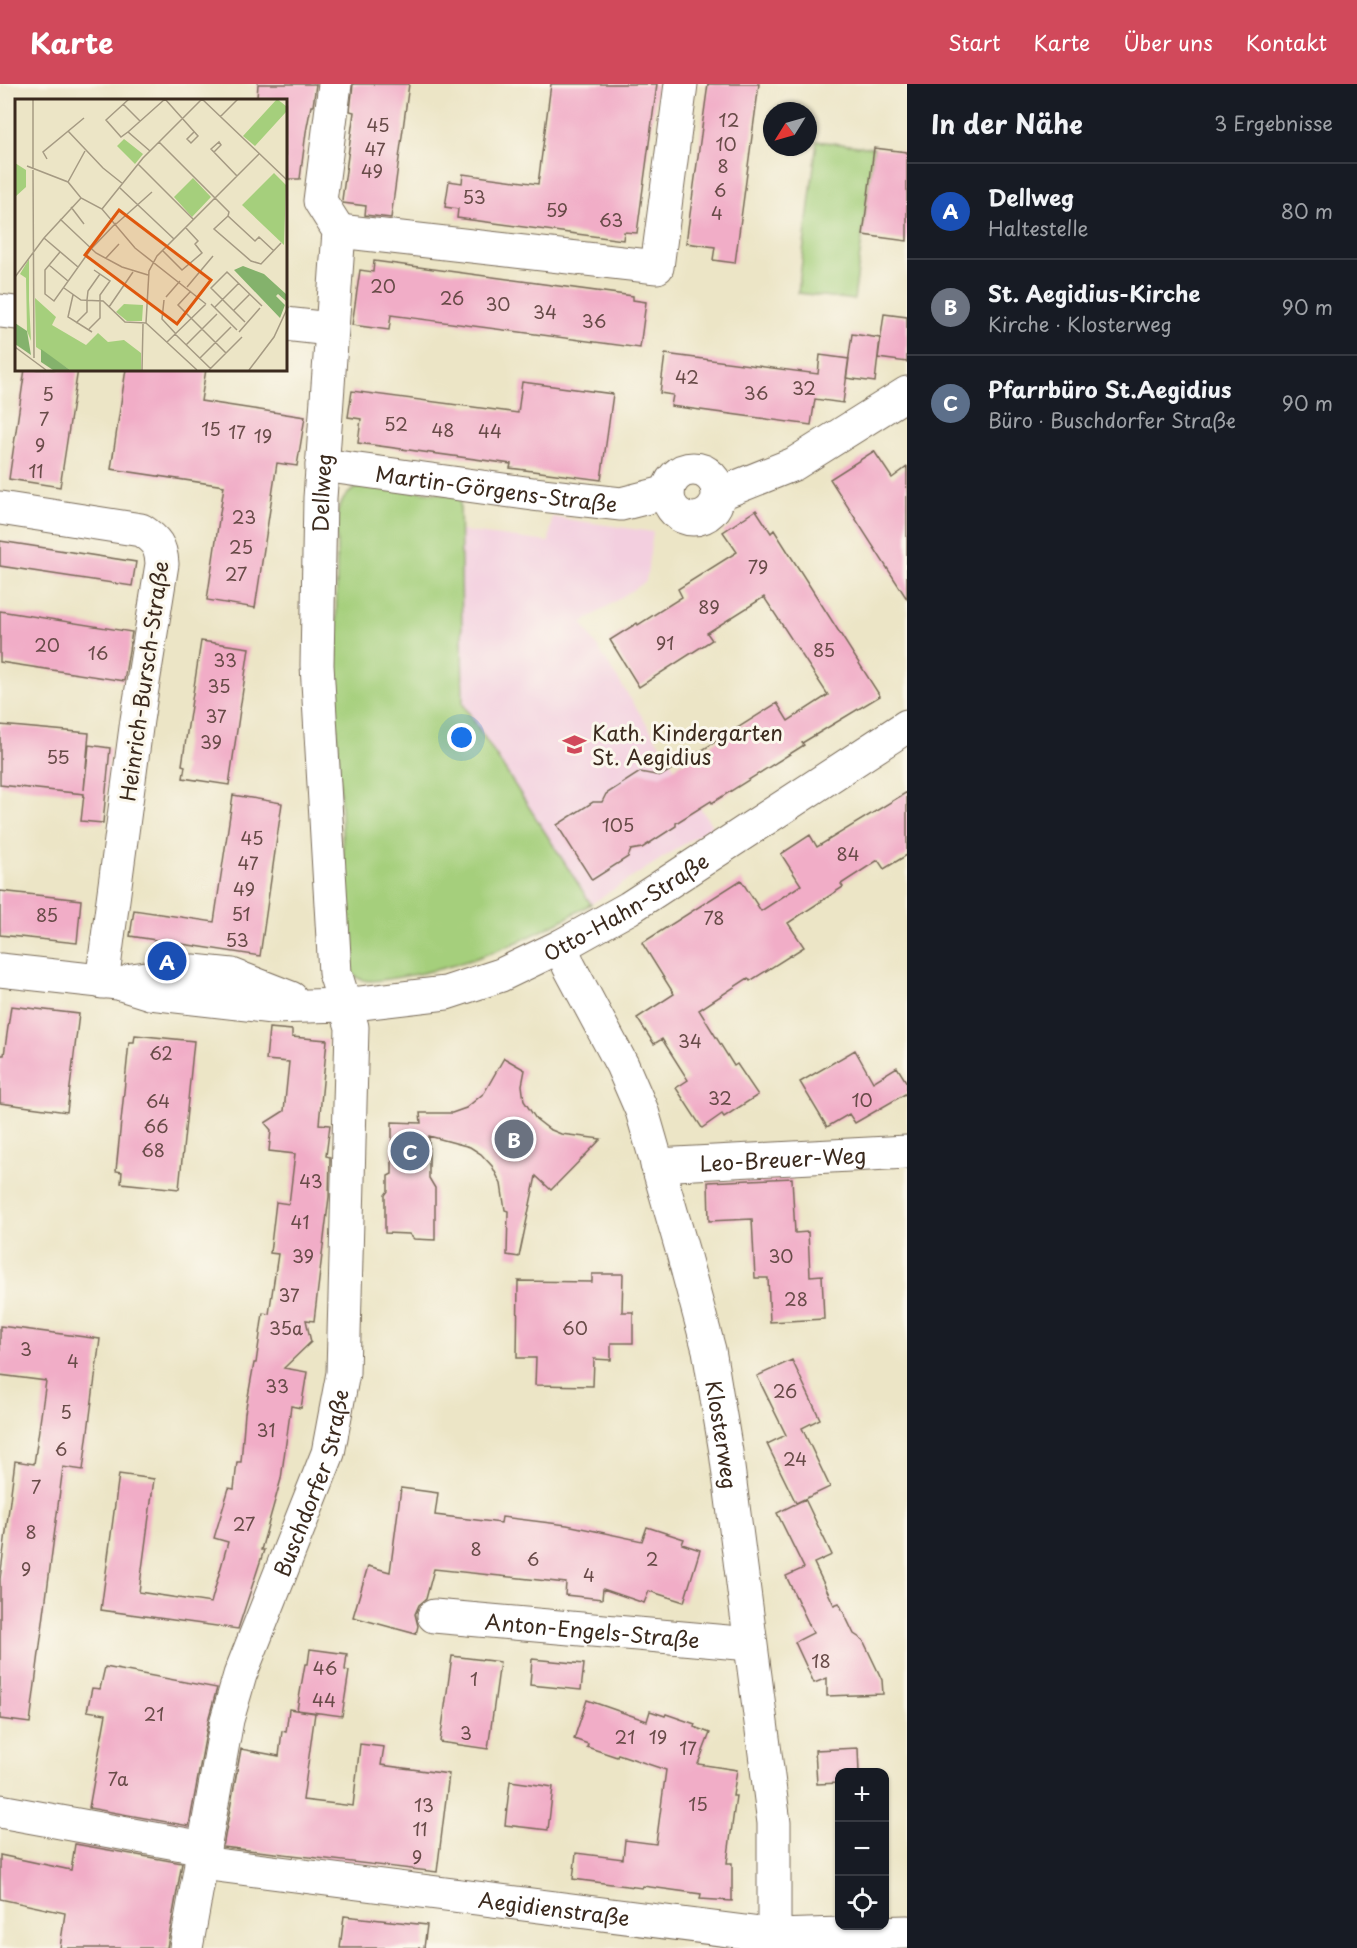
<!DOCTYPE html>
<html lang="de">
<meta charset="utf-8">
<style>
body{margin:0;font-family:"Playpen Sans",sans-serif;background:#20242c;color:#f1f3f6}
.controls{position:absolute;right:18px;bottom:18px;display:grid;overflow:hidden;border-radius:12px;box-shadow:0 2px 4px #0004}
.controls button{width:54px;height:54px;display:grid;place-items:center;padding:0;border:0;border-bottom:2px solid #363941;background:#171b24;color:#f1f3f6;font:30px sans-serif}
.compass{position:absolute;left:763px;top:18px;width:54px;height:54px;border-radius:50%;background:#171b24;box-shadow:0 2px 4px #0004;rotate:233deg}
.you{position:absolute;left:462px;top:654px;width:21px;height:21px;margin:-15px;border:4px solid #fff;border-radius:50%;background:#1a73e8;box-shadow:0 0 0 9px #1a73e833}
.badge{display:grid;place-items:center;width:39px;height:39px;border-radius:50%;background:#d1495b;color:#fff;font-size:20px;font-weight:700}
.pin{position:absolute;translate:-50% -50%;border:3px solid #fff;box-shadow:0 2px 6px #0006}
.list{margin:0;padding:0;list-style:none}
h2{display:flex;justify-content:space-between;align-items:center;height:78px;margin:0;padding:0 24px;font-size:26px}
h2 small{font-size:20px;font-weight:400;color:#9ea1a6}
.list li{display:grid;grid-template-columns:39px 1fr auto;gap:18px;align-items:center;box-sizing:border-box;height:96px;padding:0 24px;border-top:2px solid #363941}
.list b{display:block;font-size:22px;white-space:nowrap}
.list p{margin:0;font-size:20px;white-space:nowrap;color:#9ea1a6}
.list em{font-size:20px;font-style:normal;color:#9ea1a6}
.icon{flex:none;width:33px;height:33px;fill:none;stroke:currentColor;stroke-width:2;stroke-linecap:round;stroke-linejoin:round}
.map{position:relative;flex:none;width:907px;height:1864px;overflow:hidden}
header{display:flex;align-items:center;gap:36px;box-sizing:border-box;height:84px;padding:0 30px;background:#d1495b;color:#fff}
header strong{font-size:28px}
nav{display:flex;gap:33px;margin-inline-start:auto;font-size:21px}
main{display:flex}
aside{flex:1;background:#171b24}
.map>svg:first-child{display:block}
</style>
<header>
<strong>Karte</strong>
<nav><a>Start</a><a>Karte</a><a>Über uns</a><a>Kontakt</a></nav>
</header>
<main>
<div class="map">
<svg width="907" height="1864" viewBox="0 0 907 1864">
<rect width="100%" height="100%" fill="#fbf7ec"/>
<filter id="ink" filterUnits="userSpaceOnUse"><feTurbulence type="fractalNoise" baseFrequency=".0167" numOctaves="2"/><feDisplacementMap in="SourceGraphic" scale="12" xChannelSelector="R" yChannelSelector="G"/><feConvolveMatrix kernelMatrix="1 2 1 2 8 2 1 2 1" color-interpolation-filters="sRGB"/></filter>
<filter id="wash" filterUnits="userSpaceOnUse"><feTurbulence type="fractalNoise" baseFrequency=".008" numOctaves="4" result="noise"/><feDisplacementMap in="SourceGraphic" scale="24" xChannelSelector="R" yChannelSelector="G"/><feGaussianBlur stdDeviation="1.35" result="paint"/><feColorMatrix in="noise" values="0 0 0 0 0 0 0 0 0 0 0 0 0 0 0 0 0 1.4 0 .05"/><feComposite in="paint" operator="in"/></filter>
<g filter="url(#wash)">
<rect width="100%" height="100%" fill="#ece5c6"/>
<path fill="#f3cfdf" d="M 552,433 L 653,448 L 646,497 L 582,539 L 712,742 L 591,820 L 463,620 L 461,447 L 549,458 Z"/>
<path fill="#a5cf7c" stroke="#707c4d" stroke-width="1.5" d="M 817,57 L 874,64 L 854,216 L 798,209 Z
M 364,401 L 460,412 L 463,620 L 591,820 C 530,856 466,884 394,894 C 377,896 360,902 349,886 L 336,628 L 337,431 C 341,415 348,406 364,401 Z"/>
<g id="blocks">
<path fill="#f1adc7" d="M 258,0 L 316,0 L 313,22 L 311,22 L 306,48 L 300,95 L 285,95 L 285,16 L 257,14 Z
M 353,0 L 409,0 L 391,134 L 365,131 L 366,122 L 343,119 L 342,116 L 354,28 L 350,27 Z
M 551,0 L 657,0 L 637,149 L 624,148 L 623,156 L 569,149 L 457,134 L 458,125 L 445,123 L 449,97 L 462,99 L 463,90 L 538,100 Z
M 708,0 L 759,0 L 735,179 L 713,176 L 715,163 L 686,159 Z
M 874,64 L 907,68 L 907,157 L 863,151 Z
M 374,177 L 633,212 L 633,216 L 646,218 L 640,264 L 391,231 L 389,246 L 352,241 L 360,186 L 373,188 Z
M 884,230 L 907,233 L 907,278 L 878,274 Z
M 852,250 L 880,254 L 875,298 L 846,294 Z
M 665,270 L 818,290 L 820,271 L 849,275 L 843,319 L 815,315 L 811,341 L 671,322 L 673,311 L 660,309 Z
M 25,285 L 78,285 L 60,403 L 9,395 Z
M 126,285 L 206,285 L 201,317 L 305,333 L 297,382 L 277,379 L 255,524 L 207,516 L 224,402 L 111,385 Z
M 522,298 L 613,310 L 601,396 L 510,384 L 511,380 L 358,359 L 361,335 L 348,333 L 352,307 L 518,329 Z
M 874,367 L 892,394 L 907,383 L 907,515 L 830,395 Z
M 756,426 L 771,449 L 774,446 L 880,612 L 802,659 L 804,661 L 712,719 L 711,717 L 676,739 L 676,742 L 642,764 L 631,766 L 628,773 L 592,796 L 557,741 L 593,718 L 602,718 L 606,710 L 640,688 L 661,692 L 777,619 L 788,637 L 828,611 L 764,513 L 707,549 L 712,556 L 639,603 L 610,556 L 637,539 L 638,541 L 682,513 L 678,505 L 737,468 L 723,448 Z
M 0,457 L 136,478 L 132,502 L 0,482 Z
M 0,527 L 132,548 L 124,597 L 0,578 Z
M 201,557 L 249,564 L 229,701 L 183,694 L 185,682 L 182,681 Z
M 0,641 L 89,649 L 84,706 L 89,661 L 110,664 L 103,739 L 81,737 L 84,710 L 0,701 Z
M 907,708 L 907,771 L 884,785 L 878,776 L 841,800 L 843,803 L 788,839 L 804,863 L 750,897 L 748,894 L 699,926 L 734,982 L 737,980 L 758,1011 L 724,1033 L 722,1030 L 702,1044 L 676,1004 L 688,996 L 662,955 L 654,960 L 637,934 L 674,910 L 642,859 L 741,796 L 761,827 L 801,801 L 781,770 L 810,751 L 817,763 Z
M 233,711 L 282,719 L 260,872 L 130,852 L 134,826 L 214,838 Z
M 0,807 L 81,816 L 77,859 L 0,851 Z
M 11,922 L 79,930 L 67,1028 L 0,1019 L 0,971 L 4,971 Z
M 269,944 L 292,946 L 292,953 L 327,956 L 319,1040 L 330,1041 L 326,1072 L 330,1073 L 329,1113 L 314,1237 L 306,1236 L 311,1258 L 284,1284 L 307,1288 L 301,1324 L 291,1322 L 281,1395 L 261,1466 L 264,1466 L 238,1545 L 101,1526 L 119,1390 L 154,1395 L 139,1508 L 211,1519 L 228,1458 L 214,1454 L 229,1404 L 234,1405 L 237,1378 L 241,1378 L 245,1329 L 254,1279 L 256,1279 L 263,1229 L 269,1230 L 278,1170 L 270,1169 L 276,1118 L 289,1120 L 295,1070 L 269,1067 L 271,1046 L 265,1039 L 284,1027 L 289,978 L 266,976 Z
M 135,951 L 194,957 L 179,1105 L 121,1099 L 122,1088 L 116,1087 L 129,958 L 134,958 Z
M 855,966 L 873,998 L 897,983 L 907,999 L 907,1009 L 855,1039 L 849,1030 L 827,1043 L 800,998 Z
M 504,974 L 525,986 L 522,1001 L 524,1017 L 536,1035 L 549,1045 L 561,1050 L 601,1055 L 551,1106 L 536,1092 L 519,1173 L 507,1171 L 508,1127 L 505,1126 L 501,1100 L 492,1082 L 481,1070 L 470,1063 L 429,1052 L 429,1094 L 435,1104 L 435,1156 L 414,1155 L 409,1150 L 385,1149 L 385,1111 L 388,1107 L 388,1092 L 392,1090 L 392,1038 L 421,1039 L 420,1029 L 452,1029 L 466,1024 L 484,1009 Z
M 792,1094 L 795,1149 L 808,1148 L 810,1192 L 822,1191 L 824,1235 L 770,1238 L 768,1194 L 755,1194 L 752,1135 L 709,1137 L 708,1098 Z
M 592,1190 L 623,1190 L 622,1228 L 633,1228 L 633,1259 L 611,1259 L 611,1276 L 594,1275 L 593,1302 L 535,1301 L 536,1274 L 517,1274 L 518,1197 L 592,1198 Z
M 0,1242 L 100,1255 L 83,1386 L 63,1383 L 30,1639 L 0,1635 L 0,1495 L 15,1377 L 34,1380 L 46,1297 L 0,1291 Z
M 792,1276 L 820,1335 L 802,1344 L 830,1403 L 796,1419 L 767,1360 L 786,1351 L 757,1292 Z
M 401,1404 L 438,1409 L 435,1431 L 501,1439 L 502,1433 L 567,1441 L 642,1457 L 647,1443 L 684,1455 L 682,1460 L 700,1466 L 684,1518 L 649,1507 L 644,1519 L 603,1505 L 602,1515 L 565,1511 L 566,1499 L 434,1485 L 426,1515 L 419,1521 L 415,1530 L 418,1542 L 416,1550 L 353,1533 L 368,1482 L 390,1488 Z
M 805,1415 L 832,1471 L 814,1479 L 834,1521 L 839,1519 L 854,1550 L 863,1556 L 882,1596 L 883,1610 L 827,1612 L 827,1594 L 814,1599 L 795,1558 L 813,1549 L 786,1492 L 804,1484 L 777,1429 Z
M 310,1565 L 347,1570 L 345,1586 L 349,1587 L 342,1632 L 297,1626 L 305,1580 L 308,1580 Z
M 452,1572 L 500,1578 L 488,1665 L 440,1658 Z
M 532,1575 L 584,1580 L 581,1606 L 530,1601 Z
M 105,1583 L 217,1604 L 209,1633 L 189,1742 L 89,1724 L 106,1630 L 87,1627 L 92,1604 L 100,1605 Z
M 587,1616 L 647,1637 L 650,1627 L 665,1632 L 666,1630 L 695,1640 L 694,1643 L 710,1649 L 698,1680 L 737,1686 L 733,1712 L 736,1712 L 727,1779 L 732,1779 L 732,1817 L 700,1815 L 701,1810 L 643,1802 L 642,1804 L 573,1795 L 576,1769 L 623,1775 L 625,1756 L 656,1760 L 666,1686 L 618,1670 L 617,1673 L 587,1663 L 588,1660 L 574,1655 Z
M 289,1625 L 315,1629 L 303,1716 L 353,1722 L 360,1660 L 384,1663 L 381,1681 L 449,1690 L 437,1788 L 223,1763 L 241,1665 L 279,1672 L 282,1647 L 286,1648 Z
M 858,1664 L 859,1689 L 840,1689 L 840,1699 L 817,1700 L 815,1666 Z
M 510,1697 L 553,1703 L 548,1746 L 505,1741 Z
M 75,1760 L 182,1779 L 167,1864 L 60,1864 L 65,1829 L 0,1815 L 0,1771 L 71,1786 Z
M 344,1832 L 427,1841 L 424,1864 L 340,1864 Z"/>
</g>
</g>
<g filter="url(#ink)">
<use href="#blocks" fill-opacity="0" stroke="#796b59" stroke-width="1.5"/>
<g fill="none" stroke-linecap="round" stroke-linejoin="round">
<defs>
<g id="minor">
<path d="M 339,147 L 657,183 L 681,0"/>
<path d="M 0,227 L 16,229"/>
<path d="M 285,240 L 330,245"/>
<path id="s1" d="M 322,381 L 533,410 L 621,420 L 668,408"/>
<circle cx="693" cy="410" r="25"/>
<path d="M 719,410 L 794,380 L 907,309"/>
<path d="M 0,424 L 141,446 C 156,456 161,462 162,480 L 137,636 L 102,898"/>
<path id="s2" d="M 561,862 L 569,882 L 622,981 L 642,1027 L 683,1169 L 709,1266 L 726,1368 L 774,1739 L 774,1864"/>
<path id="s3" d="M 0,886 L 118,899 L 150,909 L 272,923 L 344,921 L 446,909 L 501,891 L 561,862 L 629,824 L 907,642"/>
<path d="M 132,896 L 193,887 L 232,891 L 291,914"/>
<path id="s4" d="M 657,1081 L 907,1068"/>
<path id="s5" d="M 434,1532 L 750,1560"/>
<path d="M 0,1727 L 204,1764"/>
<path id="s6" d="M 201,1779 L 775,1852 L 907,1848"/>
<path id="s7" d="M 186,1864 L 227,1636 L 240,1591 L 328,1369 L 343,1289 L 352,943 L 335,889 L 317,581 L 320,414 L 339,147 L 320,117 L 335,0"/>
</g>
</defs>
<use href="#minor" stroke="#796b59" stroke-width="35"/>
<use href="#minor" stroke="#fff" stroke-width="33"/>
</g>
</g>
<defs>
<symbol id="school-bare" viewBox="-9 -9 18 18"><path d="M0-5L7-2L0 1L-7-2ZM-4 1L0 2.5L4 1V4Q0 6-4 4Z" fill="#d1495b" stroke="#fbf7ec" stroke-width="2.5" paint-order="stroke"/></symbol>
</defs>
<g fill-rule="evenodd">
<use href="#school-bare" x="558" y="644" width="33" height="33"/>
</g>
<g text-anchor="middle" dominant-baseline="central" stroke-width="6" stroke-linejoin="round" paint-order="stroke">
<g font-size="18" fill="#684b48">
<text x="729" y="35">12</text>
<text x="378" y="40">45</text>
<text x="726" y="59">10</text>
<text x="375" y="64">47</text>
<text x="723" y="81">8</text>
<text x="372" y="86">49</text>
<text x="720" y="105">6</text>
<text x="474" y="112">53</text>
<text x="557" y="125">59</text>
<text x="717" y="128">4</text>
<text x="611" y="135">63</text>
<text x="383" y="201">20</text>
<text x="452" y="213">26</text>
<text x="498" y="219">30</text>
<text x="545" y="227">34</text>
<text x="594" y="236">36</text>
<text x="687" y="292">42</text>
<text x="804" y="303">32</text>
<text x="756" y="308">36</text>
<text x="48" y="309">5</text>
<text x="44" y="334">7</text>
<text x="396" y="339">52</text>
<text x="211" y="344">15</text>
<text x="443" y="345">48</text>
<text x="490" y="346">44</text>
<text x="237" y="347">17</text>
<text x="263" y="351">19</text>
<text x="40" y="360">9</text>
<text x="36" y="386">11</text>
<text x="244" y="432">23</text>
<text x="241" y="462">25</text>
<text x="758" y="482">79</text>
<text x="236" y="489">27</text>
<text x="709" y="522">89</text>
<text x="665" y="558">91</text>
<text x="47" y="560">20</text>
<text x="824" y="565">85</text>
<text x="98" y="568">16</text>
<text x="225" y="575">33</text>
<text x="219" y="601">35</text>
<text x="216" y="631">37</text>
<text x="211" y="657">39</text>
<text x="58" y="672">55</text>
<text x="618" y="740">105</text>
<text x="252" y="753">45</text>
<text x="848" y="769">84</text>
<text x="248" y="778">47</text>
<text x="244" y="804">49</text>
<text x="241" y="829">51</text>
<text x="47" y="830">85</text>
<text x="714" y="833">78</text>
<text x="237" y="855">53</text>
<text x="690" y="956">34</text>
<text x="161" y="968">62</text>
<text x="720" y="1013">32</text>
<text x="862" y="1015">10</text>
<text x="158" y="1016">64</text>
<text x="156" y="1041">66</text>
<text x="153" y="1065">68</text>
<text x="311" y="1096">43</text>
<text x="300" y="1137">41</text>
<text x="303" y="1171">39</text>
<text x="781" y="1171">30</text>
<text x="289" y="1210">37</text>
<text x="796" y="1214">28</text>
<text x="286" y="1243">35a</text>
<text x="575" y="1243">60</text>
<text x="26" y="1264">3</text>
<text x="73" y="1276">4</text>
<text x="277" y="1301">33</text>
<text x="785" y="1306">26</text>
<text x="66" y="1327">5</text>
<text x="266" y="1345">31</text>
<text x="61" y="1364">6</text>
<text x="795" y="1374">24</text>
<text x="36" y="1402">7</text>
<text x="244" y="1439">27</text>
<text x="31" y="1447">8</text>
<text x="476" y="1464">8</text>
<text x="533" y="1474">6</text>
<text x="652" y="1474">2</text>
<text x="26" y="1484">9</text>
<text x="589" y="1490">4</text>
<text x="821" y="1576">18</text>
<text x="325" y="1583">46</text>
<text x="474" y="1594">1</text>
<text x="324" y="1615">44</text>
<text x="154" y="1629">21</text>
<text x="466" y="1648">3</text>
<text x="625" y="1652">21</text>
<text x="658" y="1652">19</text>
<text x="688" y="1663">17</text>
<text x="118" y="1694">7a</text>
<text x="698" y="1719">15</text>
<text x="424" y="1720">13</text>
<text x="420" y="1744">11</text>
<text x="417" y="1772">9</text>
</g>
<g font-size="21" fill="#3b2a1e" stroke="#fbf7ec">
<text stroke="none"><textPath href="#s1" startOffset="176">Martin-Görgens-Straße</textPath></text>
<text stroke="none"><textPath href="#s7" startOffset="1482">Dellweg</textPath></text>
<text transform="translate(143 597) rotate(-82)">Heinrich-Bursch-Straße</text>
<text stroke="none"><textPath href="#s3" startOffset="650">Otto-Hahn-Straße</textPath></text>
<text stroke="none"><textPath href="#s4" startOffset="126">Leo-Breuer-Weg</textPath></text>
<text stroke="none"><textPath href="#s2" startOffset="518">Klosterweg</textPath></text>
<text stroke="none"><textPath href="#s7" startOffset="484">Buschdorfer Straße</textPath></text>
<text stroke="none"><textPath href="#s5" startOffset="159">Anton-Engels-Straße</textPath></text>
<text stroke="none"><textPath href="#s6" startOffset="356">Aegidienstraße</textPath></text>
</g>
<g font-size="21" fill="#3b2a1e" stroke="#fbf7ec" text-anchor="start">
<text x="592" y="648">Kath. Kindergarten<tspan x="592" dy="24">St. Aegidius</tspan></text>
</g>
</g>
<g transform="translate(15 15)">
<rect width="272" height="272" fill="#ece5c6"/>
<path d="M 262,0 L 271,7 L 271,13 L 240,47 L 228,37 ZM 109,40 L 128,55 L 120,65 L 102,47 ZM 0,64 L 11,71 L 11,88 L 0,98 ZM 259,74 L 271,86 L 269,146 L 227,106 ZM 178,79 L 196,98 L 177,118 L 159,98 ZM 14,160 L 14,201 L 16,242 L 12,232 L 11,179 L 5,175 ZM 20,199 L 41,218 L 37,226 L 71,246 L 83,234 L 93,243 L 109,241 L 126,254 L 126,271 L 55,271 L 21,248 ZM 109,205 L 128,206 L 127,222 L 112,222 L 101,213 Z" fill="#a5cf7c"/>
<path d="M 228,167 L 249,175 L 271,195 L 271,202 L 263,195 L 261,197 L 270,206 L 265,219 L 219,171 ZM 0,224 L 12,232 L 16,256 L 0,245 ZM 26,250 L 55,271 L 38,271 L 26,263 Z" fill="#84b26c"/>
<path fill="none" stroke="#a59a83" stroke-width="1.5" d="M 18,0 L 18,69M 114,0 L 91,21 L 106,38 L 113,33 L 135,52M 150,0 L 183,37 L 176,44 L 172,40 L 179,33M 187,0 L 272,81M 108,5 L 125,22M 205,18 L 223,0M 53,32 L 88,69 L 108,85M 113,33 L 150,0M 144,43 L 214,113 L 213,117 L 240,142 L 244,138 L 259,152M 199,53 L 206,46 L 204,43 L 196,50 L 222,77M 32,60 L 28,53 L 69,19M 123,65 L 178,120M 12,67 L 53,83 L 66,99 L 87,110 L 120,149 L 191,205M 18,71 L 19,259M 53,83 L 70,52M 105,89 L 159,140M 56,108 L 69,125M 87,110 L 128,59 L 187,0M 213,117 L 199,130 L 236,162 L 246,165 L 266,144M 45,120 L 81,154 L 107,168 L 133,176M 101,125 L 137,93M 29,139 L 63,168M 148,152 L 167,171 L 187,154 L 180,145 L 183,142 L 170,128M 45,153 L 30,171 L 30,195 L 39,202 L 76,150 L 101,124M 91,159 L 104,145M 34,166 L 53,182M 0,178 L 29,139 L 66,99M 172,188 L 198,157M 49,189 L 66,201 L 88,202 L 110,223 L 131,224M 176,192 L 163,206 L 211,254M 58,196 L 53,218 L 77,233M 151,198 L 165,182M 72,201 L 73,192 L 85,175M 149,201 L 147,220 L 161,235M 196,205 L 222,231M 94,208 L 118,173M 200,208 L 224,184M 219,211 L 235,195M 230,223 L 196,189 L 212,173 L 247,207M 61,224 L 72,213 L 72,201M 74,230 L 85,219 L 85,196 L 95,182 L 79,171M 224,233 L 245,209M 160,235 L 196,270M 152,243 L 191,205M 171,246 L 202,215M 0,248 L 31,271M 185,259 L 216,228M 127,271 L 128,225M 182,271 L 131,224 L 134,172 L 142,157 L 244,55M 194,271 L 227,238M 234,271 L 259,238 L 272,210"/>
<path fill="#df570d" fill-opacity="0.15" stroke="#df570d" stroke-width="3" d="M 104,111 L 196,181 L 162,225 L 70,156 Z"/>
<rect width="272" height="272" fill="none" stroke="#3b2a1e" stroke-width="3"/>
</g>
</svg>
<div class="controls">
<button>+</button>
<button>−</button>
<button><svg class="icon" aria-label="locate" viewBox="0 0 24 24"><circle cx="12" cy="12" r="6"/><path d="M12 2v4M12 18v4M2 12h4M18 12h4"/></svg></button>
</div>
<svg class="compass" viewBox="-18 -18 36 36"><path d="M0-13l5 13h-10z" fill="#e53935"/><path d="M0 13l5-13h-10z" fill="#9ea1a6"/></svg>
<div class="you"></div>
<div class="pin badge" style="left:167px;top:877px;background:#1a4fb4">A</div>
<div class="pin badge" style="left:514px;top:1055px;background:#6b7280">B</div>
<div class="pin badge" style="left:410px;top:1067px;background:#5c6f8a">C</div>
</div>
<aside>
<h2>In der Nähe<small>3 Ergebnisse</small></h2>
<ul class="list">
<li><span class="badge" style="background:#1a4fb4">A</span><div><b>Dellweg</b><p>Haltestelle</p></div><em>80 m</em></li>
<li><span class="badge" style="background:#6b7280">B</span><div><b>St. Aegidius-Kirche</b><p>Kirche · Klosterweg</p></div><em>90 m</em></li>
<li><span class="badge" style="background:#5c6f8a">C</span><div><b>Pfarrbüro St.Aegidius</b><p>Büro · Buschdorfer Straße</p></div><em>90 m</em></li>
</ul>
</aside>
</main>
